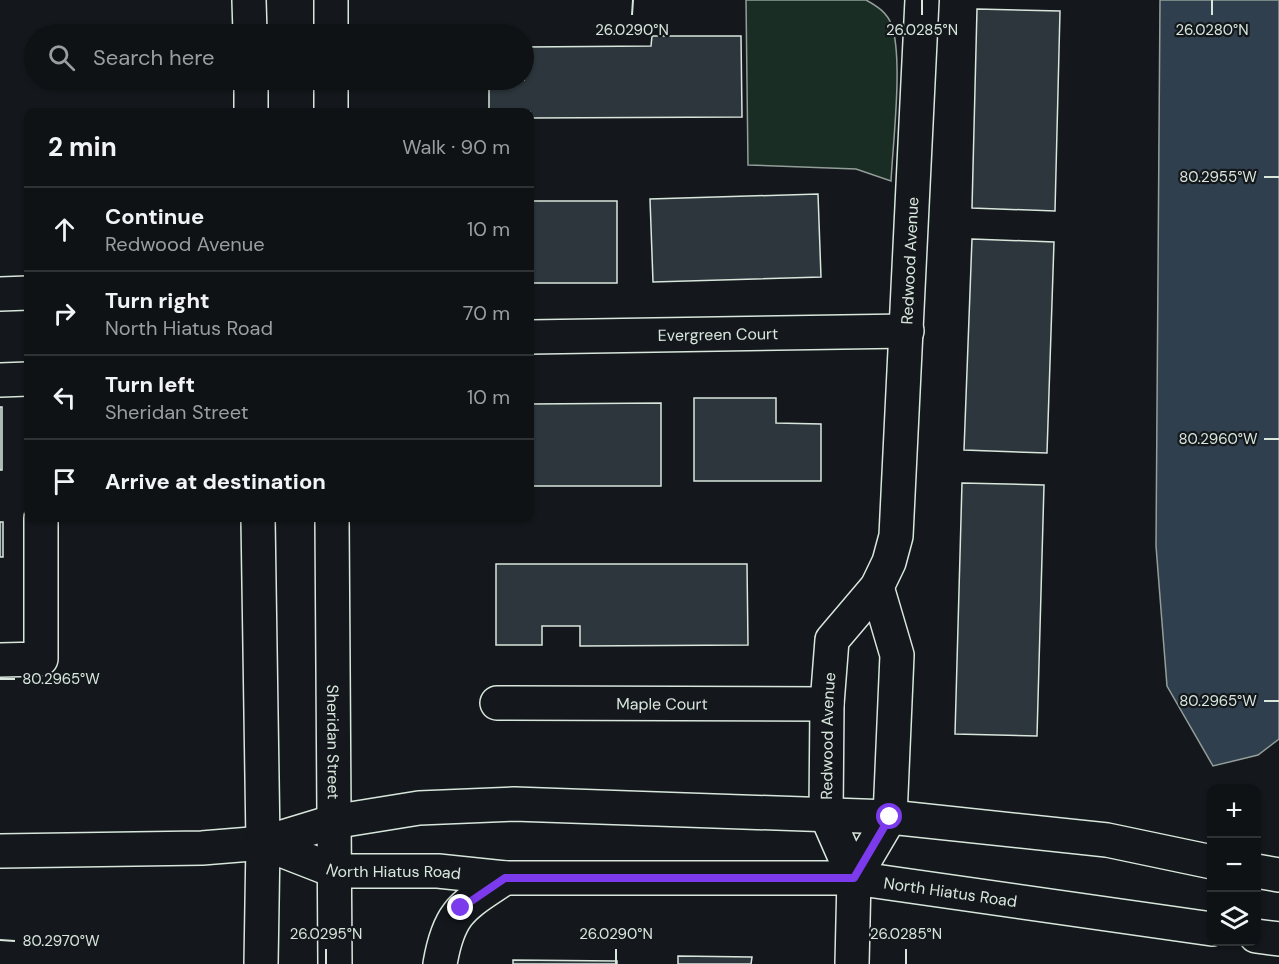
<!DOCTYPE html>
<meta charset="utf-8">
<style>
body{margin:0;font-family:"DM Sans",sans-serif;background:#1d2022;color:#f1f3f6}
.controls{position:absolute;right:18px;bottom:18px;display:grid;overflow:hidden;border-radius:12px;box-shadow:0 2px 4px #0004}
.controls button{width:54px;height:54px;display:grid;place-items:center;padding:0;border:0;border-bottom:2px solid #2f3234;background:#0f1215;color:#f1f3f6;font:30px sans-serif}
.stop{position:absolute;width:18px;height:18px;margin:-14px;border:4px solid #7c3aed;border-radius:50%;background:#fff}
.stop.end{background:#7c3aed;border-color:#fff;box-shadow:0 2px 6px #0008}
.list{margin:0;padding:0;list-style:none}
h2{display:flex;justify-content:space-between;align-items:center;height:78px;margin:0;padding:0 24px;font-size:26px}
h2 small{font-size:20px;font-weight:400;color:#9b9ea0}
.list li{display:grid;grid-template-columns:39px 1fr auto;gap:18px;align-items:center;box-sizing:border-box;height:84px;padding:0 24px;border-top:2px solid #2f3234}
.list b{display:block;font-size:22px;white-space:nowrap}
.list p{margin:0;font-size:20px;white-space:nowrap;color:#9b9ea0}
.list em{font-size:20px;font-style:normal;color:#9b9ea0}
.icon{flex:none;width:33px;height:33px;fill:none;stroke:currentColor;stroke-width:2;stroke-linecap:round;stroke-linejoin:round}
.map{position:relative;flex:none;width:1279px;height:964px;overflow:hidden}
.search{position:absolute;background:#0f1215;box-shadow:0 2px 4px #0004;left:24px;top:24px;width:510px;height:66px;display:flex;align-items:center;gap:15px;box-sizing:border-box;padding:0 21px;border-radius:33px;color:#9b9ea0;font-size:22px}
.panel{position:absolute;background:#0f1215;box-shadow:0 2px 4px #0004;left:24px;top:108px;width:510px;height:414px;border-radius:12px}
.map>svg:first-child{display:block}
</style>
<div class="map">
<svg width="1279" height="964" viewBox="0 0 1279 964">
<rect width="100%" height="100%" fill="#14181c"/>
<path fill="#1a2d24" stroke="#939e99" stroke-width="1.5" d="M 746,0 L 866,0 C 877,6 888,13 892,26 C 903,60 893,142 891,181 L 856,169 L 748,165 Z"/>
<path fill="#2f3f4d" stroke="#939e99" stroke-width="1.5" d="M 1160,0 L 1279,0 L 1279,739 L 1258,755 L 1213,766 L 1167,686 L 1156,546 Z"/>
<path fill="#2c363c" stroke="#d8e6dc" stroke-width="1.5" d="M 977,9 L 1060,11 L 1055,211 L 972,208 Z
M 652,36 L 741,36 L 742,117 L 530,118 L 530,112 L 489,112 L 489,80 L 524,80 L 524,47 L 651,46 Z
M 818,194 L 821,277 L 653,282 L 650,199 Z
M 530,201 L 617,201 L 617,283 L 530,283 Z
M 972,239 L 1054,242 L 1047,453 L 964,450 Z
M 694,398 L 776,398 L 776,423 L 821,424 L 821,481 L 694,481 Z
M 661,403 L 661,486 L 530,486 L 530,404 Z
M 0,407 L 2,407 L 2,470 L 0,470 Z
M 962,483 L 1044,485 L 1037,736 L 955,734 Z
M 0,522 L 3,522 L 3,557 L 0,557 Z
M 496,564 L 747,564 L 748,645 L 580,646 L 580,626 L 542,626 L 542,645 L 496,645 Z
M 678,956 L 752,957 L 751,964 L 678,964 Z
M 513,960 L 617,961 L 617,964 L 513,964 Z"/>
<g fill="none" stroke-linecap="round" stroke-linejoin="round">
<defs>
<g id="minor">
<path d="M 0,294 L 28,293"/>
<path id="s1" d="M 530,337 L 907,331"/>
<path d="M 0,380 L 28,379"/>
<path d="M 0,660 L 41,659 L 41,518"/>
<path id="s2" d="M 497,703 L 827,704"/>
<path d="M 0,851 L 202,848 L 263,843"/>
<path d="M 854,878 L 890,817 L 897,655 L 877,587"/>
<path d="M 440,964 C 449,911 463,906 505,878"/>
<path id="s3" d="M 852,964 L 854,878 L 826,814 L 827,704 L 832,640 L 877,587 L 889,562 L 896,536 L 922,0"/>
</g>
<g id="major">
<path d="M 249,0 L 250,34"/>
<path d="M 331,0 L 331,34"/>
<path d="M 251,80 L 251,112"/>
<path d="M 331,80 L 331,112"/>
<path d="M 258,518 L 263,843 L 261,964"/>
<path id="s4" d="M 332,518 L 335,964"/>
<path id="s5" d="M 263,843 L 335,871 L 438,871 L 505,878 L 854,878 L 1212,929"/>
<path d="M 263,843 L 332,822 L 419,808 L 514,804 L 890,817 L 1107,840 L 1212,862"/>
<path d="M 1256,871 L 1279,875"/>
<path d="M 1256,936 L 1279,939"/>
</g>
</defs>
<use href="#minor" stroke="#d8e6dc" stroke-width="36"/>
<use href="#major" stroke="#d8e6dc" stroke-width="36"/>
<use href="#minor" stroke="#14181c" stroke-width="33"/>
<use href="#major" stroke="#14181c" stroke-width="33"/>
</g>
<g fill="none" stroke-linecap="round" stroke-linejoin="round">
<path stroke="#7c3aed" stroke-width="8" d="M 461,908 L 505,878 L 854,878 L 890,817"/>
</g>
<path fill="none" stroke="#d8e6dc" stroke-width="2" d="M 632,15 L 633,0M 922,15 L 922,0M 1212,15 L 1212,0M 1264,177 L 1279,177M 1264,439 L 1279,439M 0,679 L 15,679M 1264,701 L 1279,701M 0,940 L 15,941M 326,964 L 326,949M 616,964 L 616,949M 906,964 L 906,949"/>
<g text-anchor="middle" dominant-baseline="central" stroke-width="4.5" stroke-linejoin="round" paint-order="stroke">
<g font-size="16" fill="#d8e6dc" stroke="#14181c">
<text stroke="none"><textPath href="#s3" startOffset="730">Redwood Avenue</textPath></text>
<text stroke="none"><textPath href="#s1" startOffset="188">Evergreen Court</textPath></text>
<text stroke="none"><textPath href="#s2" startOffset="165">Maple Court</textPath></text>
<text stroke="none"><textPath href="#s3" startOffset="234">Redwood Avenue</textPath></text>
<text stroke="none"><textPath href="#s4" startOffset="224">Sheridan Street</textPath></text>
<text stroke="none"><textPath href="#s5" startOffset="136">North Hiatus Road</textPath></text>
<text stroke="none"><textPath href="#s5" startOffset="694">North Hiatus Road</textPath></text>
</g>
</g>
<g font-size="15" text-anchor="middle" fill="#d8e6dc" stroke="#14181c" stroke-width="4.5" stroke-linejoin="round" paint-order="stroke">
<text x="632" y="35">26.0290°N</text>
<text x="922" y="35">26.0285°N</text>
<text x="1212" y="35">26.0280°N</text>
<text x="1218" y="182">80.2955°W</text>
<text x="1218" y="444">80.2960°W</text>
<text x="61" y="684">80.2965°W</text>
<text x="1218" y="706">80.2965°W</text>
<text x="326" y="939">26.0295°N</text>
<text x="616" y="939">26.0290°N</text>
<text x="906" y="939">26.0285°N</text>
<text x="61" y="946">80.2970°W</text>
</g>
</svg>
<div class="controls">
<button>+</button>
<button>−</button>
<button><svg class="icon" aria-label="layers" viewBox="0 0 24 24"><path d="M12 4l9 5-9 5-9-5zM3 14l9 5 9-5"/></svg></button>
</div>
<div class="stop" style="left:890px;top:817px"></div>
<div class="stop end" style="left:461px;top:908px"></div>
<div class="search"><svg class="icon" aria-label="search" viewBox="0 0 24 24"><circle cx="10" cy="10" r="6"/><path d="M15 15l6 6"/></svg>Search here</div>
<section class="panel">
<h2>2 min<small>Walk · 90 m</small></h2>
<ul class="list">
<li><svg class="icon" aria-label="ahead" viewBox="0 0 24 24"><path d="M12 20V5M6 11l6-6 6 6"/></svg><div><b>Continue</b><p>Redwood Avenue</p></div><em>10 m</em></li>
<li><svg class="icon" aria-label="right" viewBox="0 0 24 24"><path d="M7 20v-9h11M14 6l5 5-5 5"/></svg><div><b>Turn right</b><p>North Hiatus Road</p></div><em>70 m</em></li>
<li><svg class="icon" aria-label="left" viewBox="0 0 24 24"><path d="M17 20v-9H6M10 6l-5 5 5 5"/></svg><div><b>Turn left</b><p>Sheridan Street</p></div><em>10 m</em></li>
<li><svg class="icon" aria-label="arrive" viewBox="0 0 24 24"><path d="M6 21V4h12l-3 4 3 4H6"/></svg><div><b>Arrive at destination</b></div></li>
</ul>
</section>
</div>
